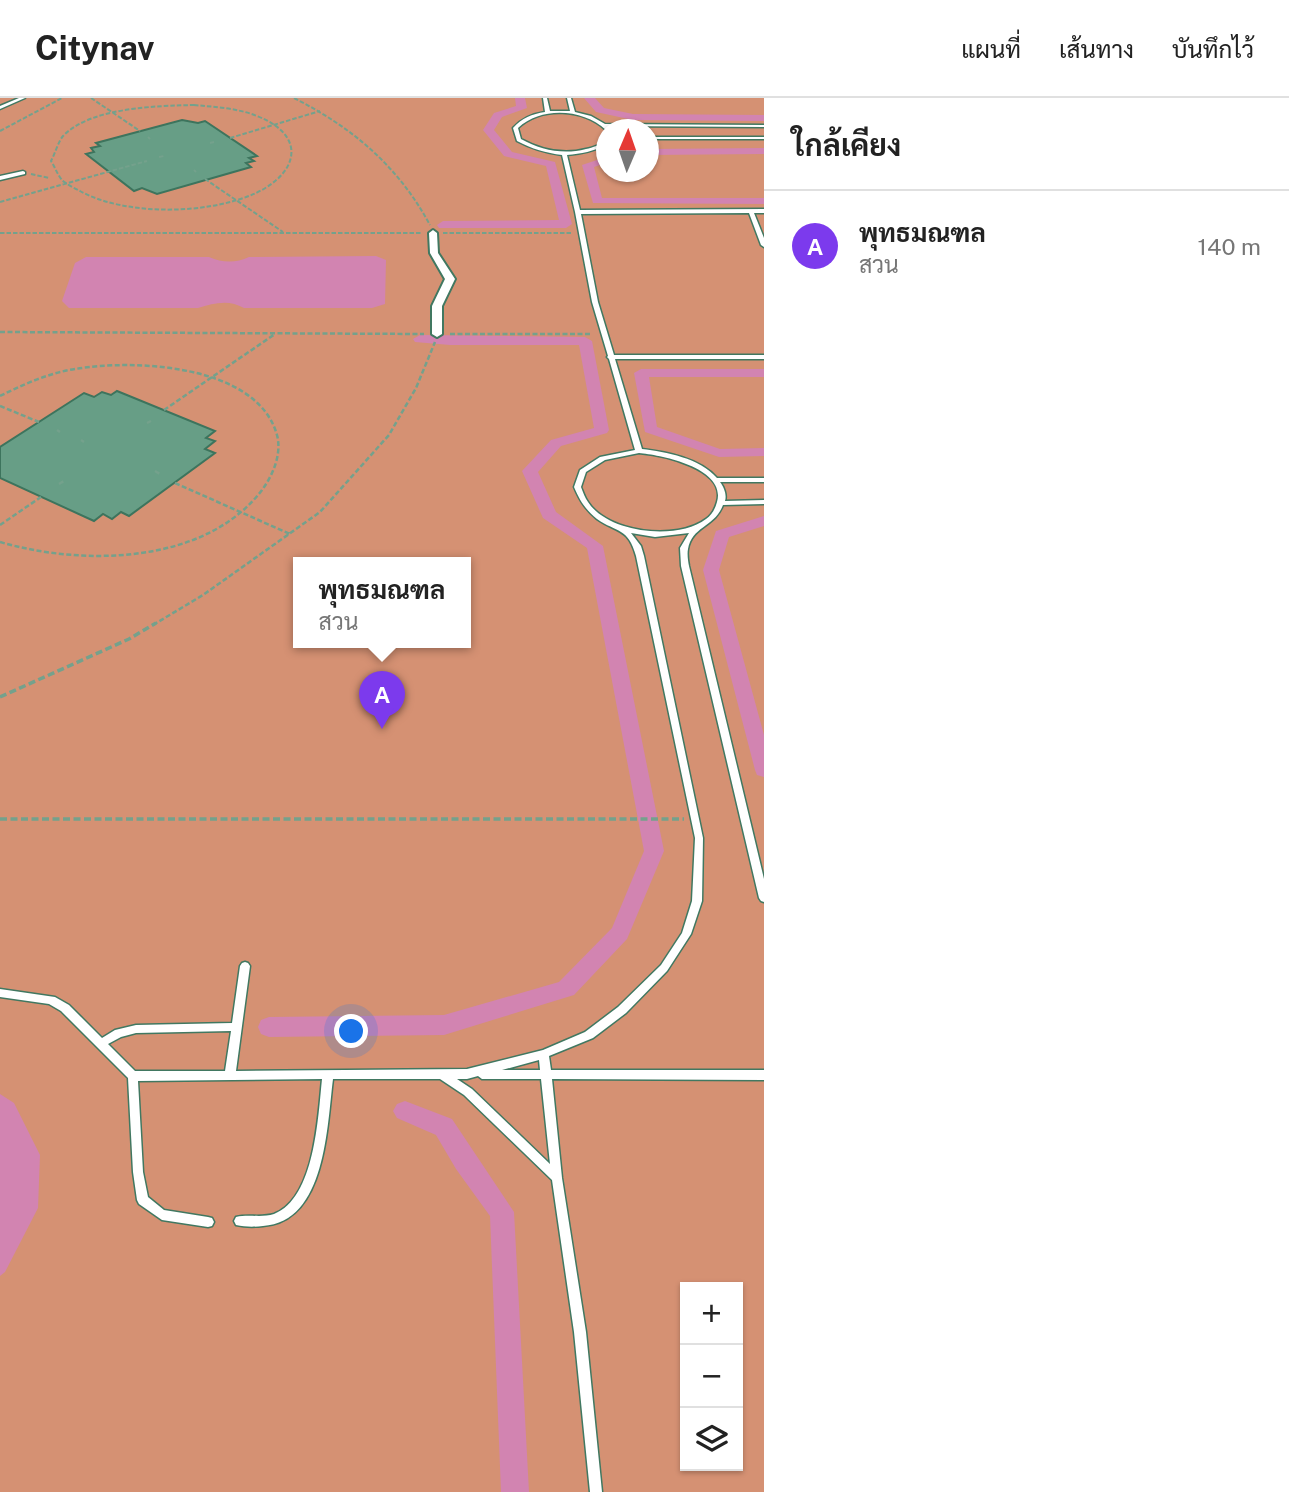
<!DOCTYPE html>
<html lang="th">
<meta charset="utf-8">
<style>
body{margin:0;font-family:"Public Sans",Sarabun,sans-serif;background:#f6f6f6;color:#222}
.controls{position:absolute;right:21px;bottom:21px;display:grid;overflow:hidden;border-radius:0px;box-shadow:0 2px 5px #0004}
.controls button{width:63px;height:63px;display:grid;place-items:center;padding:0;border:0;border-bottom:2px solid #e0e0e0;background:#fff;color:#222;font:35px sans-serif}
.compass{position:absolute;left:596px;top:21px;width:63px;height:63px;border-radius:50%;background:#fff;box-shadow:0 2px 5px #0004;rotate:2deg}
.you{position:absolute;left:352px;top:934px;width:24px;height:24px;margin:-18px;border:5px solid #fff;border-radius:50%;background:#1a73e8;box-shadow:0 0 0 10px #1a73e833}
.badge{display:grid;place-items:center;width:46px;height:46px;border-radius:50%;background:#7c3aed;color:#fff;font-size:23px;font-weight:700}
.pin{position:absolute;translate:-50% -58px;filter:drop-shadow(0 2px 4px #0008)}
.pin::after{content:'';position:absolute;top:37px;width:24px;height:21px;background:inherit;clip-path:polygon(0 0,100% 0,50% 100%)}
.popup{position:absolute;left:293px;top:459px;width:178px;height:91px;box-sizing:border-box;display:grid;place-content:center;border-radius:0px;background:#fff;filter:drop-shadow(0 2px 5px #0005);font-size:23px;white-space:nowrap;color:#767676}
.popup b{font-size:26px;color:#222}
.popup::after{content:'';position:absolute;left:50%;top:100%;margin-left:-14px;border:14px solid transparent;border-top-color:#fff}
.list{margin:0;padding:0;list-style:none}
h2{display:flex;justify-content:space-between;align-items:center;height:91px;margin:0;padding:0 28px;font-size:30px}
h2 small{font-size:23px;font-weight:400;color:#767676}
.list li{display:grid;grid-template-columns:46px 1fr auto;gap:21px;align-items:center;box-sizing:border-box;height:112px;padding:0 28px;border-top:2px solid #e0e0e0}
.list b{display:block;font-size:26px;white-space:nowrap}
.list p{margin:0;font-size:23px;white-space:nowrap;color:#767676}
.list em{font-size:23px;font-style:normal;color:#767676}
.icon{flex:none;width:38px;height:38px;fill:none;stroke:currentColor;stroke-width:2;stroke-linecap:round;stroke-linejoin:round}
.map{position:relative;flex:none;width:764px;height:1394px;overflow:hidden}
header{display:flex;align-items:center;gap:42px;box-sizing:border-box;height:98px;padding:0 35px;background:#fff;border-bottom:2px solid #e0e0e0}
header strong{font-size:33px}
nav{display:flex;gap:38px;margin-inline-start:auto;font-size:24px}
main{display:flex}
aside{flex:1;background:#fff}
.map>svg:first-child{display:block}
</style>
<header>
<strong>Citynav</strong>
<nav><a>แผนที่</a><a>เส้นทาง</a><a>บันทึกไว้</a></nav>
</header>
<main>
<div class="map">
<svg width="764" height="1394" viewBox="0 0 764 1394">
<rect width="100%" height="100%" fill="#a2dcc1"/>
<path fill="#d59173" fill-rule="evenodd" d="M 0,0 L 764,0 L 764,1394 L 0,1394 ZM 606,32 L 648,32 L 648,74 L 606,74 ZM 298,465 L 466,465 L 466,545 L 298,545 ZM 685,1189 L 738,1189 L 738,1368 L 685,1368 Z"/>
<path fill="#d284b1" d="M 376,158 L 386,162 L 385,206 L 372,210 L 244,210 C 229,201 214,205 198,210 L 69,210 L 62,203 L 75,165 L 86,159 L 209,159 C 223,165 236,165 249,159 Z
M 0,996 L 14,1005 L 40,1057 L 38,1110 L 5,1174 L 0,1178 Z"/>
<g fill="none" stroke-linecap="round" stroke-linejoin="round">
<path fill="#d284b1" fill-rule="evenodd" d="M 515,0 L 525,0 L 527,10 L 502,19 L 494,32 L 512,54 L 555,64 L 572,126 L 566,130 L 439,130 L 437,127 L 443,123 L 559,122 L 546,68 L 504,58 L 483,32 L 494,15 L 516,8 Z
M 584,0 L 595,0 L 604,10 L 633,16 L 764,17 L 764,23 L 633,22 L 596,14 Z
M 764,50 L 764,56 L 648,57 L 648,51 Z
M 606,59 L 606,65 L 594,69 L 602,100 L 764,100 L 764,106 L 593,105 L 582,67 Z
M 420,237 L 585,239 L 592,243 L 609,332 L 607,335 L 561,348 L 538,374 L 556,414 L 603,448 L 664,753 L 627,841 L 574,897 L 444,937 L 269,939 L 261,936 L 258,929 L 261,922 L 269,919 L 444,917 L 559,884 L 612,830 L 644,753 L 587,450 L 543,420 L 522,373 L 551,342 L 594,330 L 579,247 L 450,247 L 415,244 L 413,241 Z
M 641,271 L 764,271 L 764,279 L 649,279 L 657,329 L 720,351 L 764,350 L 764,358 L 719,359 L 645,334 L 634,275 Z
M 764,418 L 764,428 L 729,439 L 719,472 L 764,637 L 764,679 L 757,677 L 755,672 L 703,472 L 716,433 Z
M 405,1003 L 452,1021 L 514,1114 L 529,1394 L 501,1394 L 490,1118 L 456,1071 L 436,1037 L 397,1020 L 393,1013 L 397,1006 Z"/>
</g>
<path fill="#679e86" stroke="#3d745d" stroke-width="2" d="M 182,22 L 198,25 L 205,23 L 257,58 L 249,60 L 254,63 L 246,65 L 251,69 L 157,96 L 142,90 L 134,93 L 86,56 L 94,54 L 91,50 L 100,48 L 96,45 Z
M 117,293 L 215,333 L 206,340 L 215,343 L 205,351 L 215,355 L 129,418 L 121,414 L 112,421 L 103,416 L 94,423 L 0,380 L 0,349 L 84,295 L 94,299 L 102,294 L 111,297 Z"/>
<g fill="none" stroke-linecap="round" stroke-linejoin="round">
<defs>
<path id="service" d="M 19,0 L 25,0 L 0,11 L 0,8 Z
M 543,0 L 547,0 L 550,13 L 570,13 L 567,0 L 571,0 L 575,14 L 591,18 L 605,26 L 764,27 L 764,29 L 608,28 L 611,32 L 606,32 C 583,11 542,8 518,30 L 521,41 C 541,52 563,57 586,51 C 593,50 600,46 606,44 L 606,47 C 594,53 581,56 567,57 L 580,112 L 764,111 L 764,115 L 754,115 L 764,140 L 764,149 L 761,147 L 749,115 L 581,116 L 598,204 L 614,257 L 764,257 L 764,261 L 615,261 L 642,351 C 666,354 700,360 717,380 L 764,380 L 764,384 L 720,384 C 724,389 727,397 725,403 L 764,402 L 764,406 L 723,407 C 715,429 692,428 688,451 C 687,456 688,463 689,468 L 764,781 L 764,804 L 761,803 L 759,800 L 681,468 L 680,450 L 689,435 L 655,439 L 631,435 L 641,448 L 644,458 L 703,740 L 702,803 L 691,836 L 667,873 L 626,915 L 593,940 L 549,958 L 551,972 L 764,972 L 764,982 L 552,981 L 562,1080 L 586,1234 L 602,1394 L 590,1394 L 574,1234 L 552,1082 L 464,997 L 440,981 L 333,981 C 327,1028 326,1124 263,1128 C 254,1129 245,1129 236,1127 L 234,1123 L 236,1119 C 248,1116 262,1120 274,1116 C 315,1100 318,1019 322,981 L 138,983 L 143,1074 L 148,1099 L 164,1112 L 208,1119 L 212,1120 L 214,1124 L 212,1128 L 208,1129 L 162,1122 L 139,1106 L 137,1102 L 133,1074 L 128,980 L 61,913 L 49,906 L 0,899 L 0,891 L 55,899 L 69,907 L 102,940 L 115,932 L 136,927 L 232,925 L 240,868 L 242,865 L 245,864 L 248,865 L 250,868 L 236,973 L 467,971 L 543,952 L 585,934 L 618,909 L 661,867 L 682,835 L 692,803 L 695,740 L 636,458 C 628,429 617,435 597,421 C 585,411 580,403 574,389 L 580,372 L 600,359 L 635,352 L 609,261 L 607,259 L 608,258 L 592,204 L 575,114 L 562,57 C 546,55 532,51 517,43 L 513,30 C 522,20 532,16 545,14 ZM 639,355 C 661,357 727,370 717,404 C 715,411 712,417 706,421 C 677,443 608,435 588,404 C 585,400 583,394 581,389 L 586,374 L 605,362 ZM 231,933 L 225,973 L 135,973 L 108,946 L 121,939 L 136,935 ZM 539,962 L 540,972 L 502,972 ZM 478,978 L 482,981 L 541,981 L 550,1066 L 472,991 L 457,981 L 467,981 Z
M 648,39 L 764,39 L 764,41 L 648,41 Z
M 23,73 L 25,74 L 25,76 L 0,82 L 0,78 Z"/>
<path id="pedestrian" d="M 433,132 L 437,135 L 438,155 L 455,181 L 442,208 L 442,236 L 437,239 L 432,236 L 432,208 L 445,181 L 430,155 L 429,135 Z"/>
</defs>
<use href="#service" stroke="#417861" stroke-width="3"/>
<use href="#pedestrian" stroke="#417861" stroke-width="4"/>
<path stroke="#74a18c" stroke-width="2" stroke-dasharray="4.5 2" stroke-linecap="butt" d="M 91,0 L 140,33
M 294,0 C 353,30 398,68 430,127
M 194,7 C 215,9 237,10 257,18 C 306,37 300,74 256,95 C 208,117 125,118 80,93 C 74,90 66,86 62,82 C 57,76 55,69 51,63 C 55,56 58,44 63,38 C 91,9 157,8 194,7 Z
M 0,33 L 62,0
M 148,39 L 150,41
M 230,40 L 320,13
M 210,45 L 214,44
M 159,59 L 164,58
M 194,72 L 196,74
M 31,76 L 49,80
M 205,81 L 283,134
M 0,104 L 147,63
M 0,135 L 421,135
M 443,135 L 572,135"/>
<path stroke="#74a18c" stroke-width="2.5" stroke-dasharray="5 2.5" stroke-linecap="butt" d="M 0,234 L 424,236
M 450,236 L 592,236
M 0,298 C 24,286 49,275 75,271 C 134,261 257,266 277,337 C 282,356 273,377 262,392 C 205,467 82,468 0,444
M 0,308 L 39,324
M 164,312 L 275,236
M 147,325 L 151,323
M 57,332 L 60,334
M 81,342 L 84,344
M 155,373 L 160,376
M 175,385 L 290,436
M 59,386 L 64,383
M 0,427 L 41,399
M 153,527 L 203,497 L 320,414 L 389,337 L 416,290 L 435,244"/>
<path stroke="#74a18c" stroke-width="3.5" stroke-dasharray="7 3.5" stroke-linecap="butt" d="M 0,599 L 129,541 L 156,525
M 0,721 L 684,721"/>
<use href="#service" fill="#fff" fill-rule="evenodd"/>
<use href="#pedestrian" fill="#fff" fill-rule="evenodd"/>
</g>
</svg>
<div class="controls">
<button>+</button>
<button>−</button>
<button><svg class="icon" aria-label="layers" viewBox="0 0 24 24"><path d="M12 4l9 5-9 5-9-5zM3 14l9 5 9-5"/></svg></button>
</div>
<svg class="compass" viewBox="-18 -18 36 36"><path d="M0-13l5 13h-10z" fill="#e53935"/><path d="M0 13l5-13h-10z" fill="#767676"/></svg>
<div class="you"></div>
<div class="pin badge" style="left:382px;top:631px">A</div>
<div class="popup"><b>พุทธมณฑล</b>สวน</div>
</div>
<aside>
<h2>ใกล้เคียง<small></small></h2>
<ul class="list">
<li><span class="badge">A</span><div><b>พุทธมณฑล</b><p>สวน</p></div><em>140 m</em></li>
</ul>
</aside>
</main>
